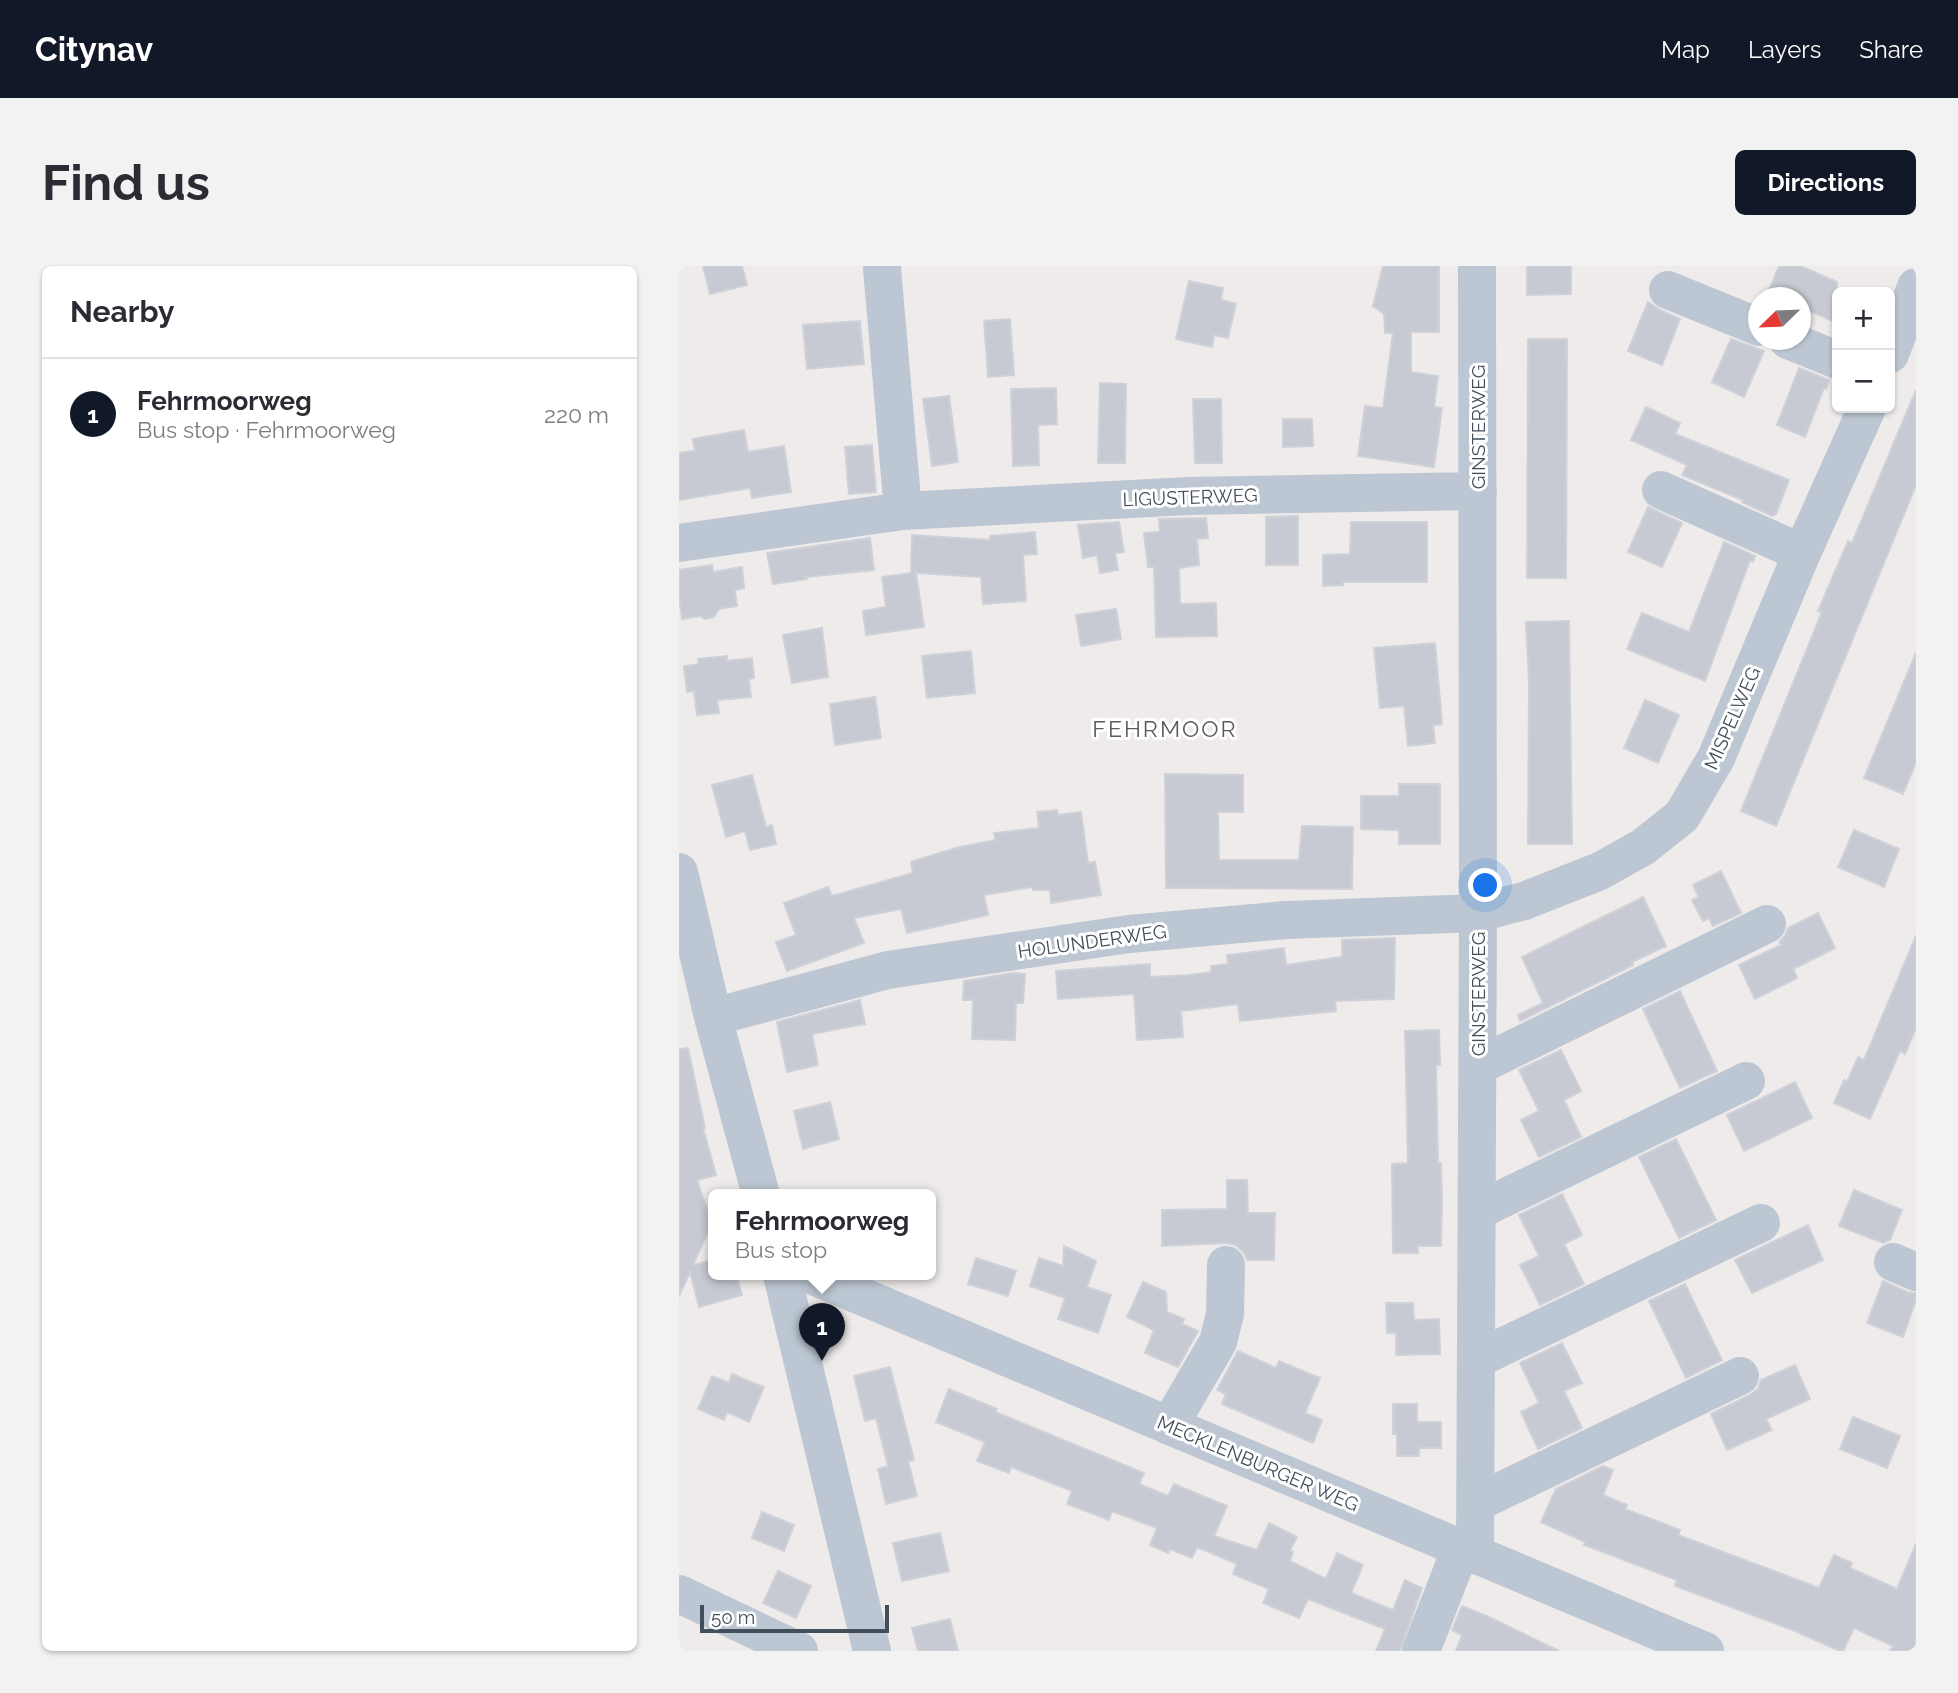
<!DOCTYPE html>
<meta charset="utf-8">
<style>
body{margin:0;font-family:Raleway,sans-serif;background:#f2f2f3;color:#2b2b33}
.controls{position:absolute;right:21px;top:21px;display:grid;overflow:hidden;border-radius:10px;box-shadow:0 2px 5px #0004}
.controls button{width:63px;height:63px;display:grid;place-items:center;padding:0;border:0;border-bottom:2px solid #e1e1e2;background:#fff;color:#2b2b33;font:35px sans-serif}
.compass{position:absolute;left:1069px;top:21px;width:63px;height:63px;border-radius:50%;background:#fff;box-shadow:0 2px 5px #0004;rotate:247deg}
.scale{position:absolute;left:21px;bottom:18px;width:189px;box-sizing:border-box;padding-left:7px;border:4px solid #424e5a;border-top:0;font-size:19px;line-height:24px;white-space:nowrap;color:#424e5a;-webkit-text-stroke:5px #fff;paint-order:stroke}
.you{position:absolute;left:807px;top:620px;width:24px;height:24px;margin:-18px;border:5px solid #fff;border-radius:50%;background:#1a73e8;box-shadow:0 0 0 10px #1a73e833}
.badge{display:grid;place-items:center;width:46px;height:46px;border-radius:50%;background:#111827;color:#fff;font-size:23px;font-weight:700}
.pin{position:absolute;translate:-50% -58px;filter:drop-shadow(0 2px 4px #0008)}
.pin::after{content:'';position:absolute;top:37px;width:24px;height:21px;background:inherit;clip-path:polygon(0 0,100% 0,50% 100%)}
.popup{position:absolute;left:29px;top:923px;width:228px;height:91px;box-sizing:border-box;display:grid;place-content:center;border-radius:10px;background:#fff;filter:drop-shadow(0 2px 5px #0005);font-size:23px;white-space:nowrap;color:#7c7c81}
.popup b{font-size:26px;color:#2b2b33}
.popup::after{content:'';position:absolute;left:50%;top:100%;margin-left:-14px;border:14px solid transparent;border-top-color:#fff}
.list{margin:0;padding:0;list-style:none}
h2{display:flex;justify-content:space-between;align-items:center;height:91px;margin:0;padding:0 28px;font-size:30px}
h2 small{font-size:23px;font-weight:400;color:#7c7c81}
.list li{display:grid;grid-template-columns:46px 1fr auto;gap:21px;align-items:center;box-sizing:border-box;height:112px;padding:0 28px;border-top:2px solid #e1e1e2}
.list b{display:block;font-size:26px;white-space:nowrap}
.list p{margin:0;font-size:23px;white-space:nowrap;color:#7c7c81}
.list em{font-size:23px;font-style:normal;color:#7c7c81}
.map{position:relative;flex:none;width:1237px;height:1385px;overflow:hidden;border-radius:10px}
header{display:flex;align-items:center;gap:42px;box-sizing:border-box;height:98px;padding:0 35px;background:#111827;color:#fff}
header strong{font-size:33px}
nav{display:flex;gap:38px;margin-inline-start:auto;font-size:24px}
.intro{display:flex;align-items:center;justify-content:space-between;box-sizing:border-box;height:168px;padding:0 42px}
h1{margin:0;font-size:49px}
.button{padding:18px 32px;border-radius:10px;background:#111827;color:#fff;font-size:24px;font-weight:700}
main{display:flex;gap:42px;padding:0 42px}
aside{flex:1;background:#fff;border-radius:10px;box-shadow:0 2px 5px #0004}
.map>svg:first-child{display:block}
</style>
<header>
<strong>Citynav</strong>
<nav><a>Map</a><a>Layers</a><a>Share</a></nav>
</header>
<div class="intro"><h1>Find us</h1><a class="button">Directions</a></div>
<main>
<aside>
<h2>Nearby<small></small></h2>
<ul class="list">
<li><span class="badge">1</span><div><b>Fehrmoorweg</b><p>Bus stop · Fehrmoorweg</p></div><em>220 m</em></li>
</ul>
</aside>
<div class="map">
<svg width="1237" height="1385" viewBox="0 0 1237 1385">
<rect width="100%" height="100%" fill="#efebeb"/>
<path fill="#c7cad2" stroke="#cfd1d8" stroke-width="2" d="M 24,0 L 63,0 L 68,19 L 31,28 Z
M 704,0 L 760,0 L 760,66 L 732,66 L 732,106 L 759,110 L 755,141 L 763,142 L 755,201 L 679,190 L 686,140 L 704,142 L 714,67 L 706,67 L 705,48 L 694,40 Z
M 848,0 L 892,0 L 892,28 L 848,29 Z
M 1100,0 L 1121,0 L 1158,16 L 1158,57 L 1122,41 L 1122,32 L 1087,32 Z
M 510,15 L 544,22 L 542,34 L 557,38 L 549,72 L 535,69 L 533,81 L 497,73 Z
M 969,36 L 981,44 L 1001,53 L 983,99 L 949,85 Z
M 331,53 L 335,109 L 309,111 L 305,55 Z
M 181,55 L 185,98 L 128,103 L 124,59 Z
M 849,73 L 888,73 L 887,312 L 848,312 Z
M 1052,73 L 1085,85 L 1065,131 L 1033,116 Z
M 1120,102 L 1150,114 L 1147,123 L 1145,122 L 1126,171 L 1098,159 Z
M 421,117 L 447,118 L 446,197 L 419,197 Z
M 377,122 L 378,158 L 359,159 L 360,199 L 334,200 L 332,123 Z
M 1237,124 L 1237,219 L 1097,560 L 1062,545 L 1143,346 L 1139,345 L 1169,275 L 1173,277 Z
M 270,130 L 279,196 L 253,200 L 244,133 Z
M 514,133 L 542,133 L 543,197 L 516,197 Z
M 967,141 L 1001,157 L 996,168 L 1110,214 L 1097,248 L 1093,250 L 1063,236 L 1064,234 L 1003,209 L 1008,199 L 952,174 Z
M 604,153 L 633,153 L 634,180 L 604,181 Z
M 65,164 L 69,186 L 105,180 L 112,226 L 73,232 L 71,222 L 0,234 L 0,187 L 16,185 L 14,173 Z
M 193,179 L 197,226 L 170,228 L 166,181 Z
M 969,241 L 1003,257 L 983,301 L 949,286 Z
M 619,250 L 619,299 L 587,299 L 587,251 Z
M 527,252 L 529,272 L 518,273 L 520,299 L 500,302 L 501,338 L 537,337 L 538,370 L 477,371 L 475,301 L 469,301 L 465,267 L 481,266 L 480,253 Z
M 440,256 L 445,286 L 436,287 L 439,304 L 421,307 L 418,289 L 404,292 L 399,259 Z
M 672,256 L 748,256 L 748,316 L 664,316 L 664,319 L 644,320 L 644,289 L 671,288 Z
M 356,266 L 358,288 L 344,289 L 347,335 L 304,338 L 302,311 L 237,307 L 245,361 L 187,369 L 184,345 L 207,341 L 203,311 L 232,307 L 233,269 L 311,274 L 311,270 Z
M 191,272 L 195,304 L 127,311 L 128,313 L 94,318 L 88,287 Z
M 1045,276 L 1076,290 L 1074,296 L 1071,294 L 1026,415 L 948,383 L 963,347 L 1010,366 Z
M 33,299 L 34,306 L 63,301 L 65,322 L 56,324 L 58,340 L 40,343 L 35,351 L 25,353 L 22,350 L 3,353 L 0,331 L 0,304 Z
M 437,343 L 442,373 L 402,380 L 397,349 Z
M 890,355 L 893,578 L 849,578 L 850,417 L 847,356 Z
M 143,362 L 149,411 L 113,417 L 104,369 Z
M 756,377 L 763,458 L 754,459 L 756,477 L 729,480 L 725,440 L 701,442 L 695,382 Z
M 292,385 L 296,427 L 248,432 L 243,390 Z
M 1237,387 L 1237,496 L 1224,528 L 1185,512 Z
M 48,390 L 48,395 L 73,392 L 75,412 L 70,413 L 72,431 L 38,434 L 40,447 L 18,449 L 15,425 L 8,426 L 5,400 L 20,398 L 19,393 Z
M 196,431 L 202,472 L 156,479 L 151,438 Z
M 966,434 L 1000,449 L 979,497 L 945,482 Z
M 486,508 L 564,509 L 564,546 L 539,546 L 540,594 L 620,594 L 623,560 L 674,561 L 673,623 L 487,622 Z
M 73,509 L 87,561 L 93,559 L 97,578 L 71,584 L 66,565 L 47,571 L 33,519 Z
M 720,518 L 761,518 L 761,578 L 720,578 L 720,564 L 682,563 L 682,530 L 720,530 Z
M 378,544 L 379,549 L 402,546 L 409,597 L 416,596 L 422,629 L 372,637 L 371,624 L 354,624 L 353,621 L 305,629 L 309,649 L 228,667 L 222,643 L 175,652 L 185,677 L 108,705 L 97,676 L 117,669 L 105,637 L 149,621 L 153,630 L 234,607 L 232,596 L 277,582 L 317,574 L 315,567 L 360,562 L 358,546 Z
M 1175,564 L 1220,583 L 1205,621 L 1159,601 Z
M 1042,605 L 1062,647 L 1034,660 L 1030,652 L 1024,655 L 1013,634 L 1020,631 L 1014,619 Z
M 964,631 L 987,680 L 953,696 L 954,699 L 841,755 L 839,749 L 864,737 L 843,691 Z
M 1139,647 L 1156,682 L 1114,703 L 1118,712 L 1076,733 L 1060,699 L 1102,679 L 1100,676 L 1106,670 L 1109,662 Z
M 1237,670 L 1237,762 L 1226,788 L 1221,785 L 1191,853 L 1155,837 L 1165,814 L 1168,816 L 1179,791 L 1185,794 Z
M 716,672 L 715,733 L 656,735 L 657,745 L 561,755 L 559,738 L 502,745 L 504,771 L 458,774 L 455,728 L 379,733 L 377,705 L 471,698 L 471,711 L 510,709 L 532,706 L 532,700 L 549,698 L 548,689 L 605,682 L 607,699 L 663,691 L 663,674 Z
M 334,707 L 346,708 L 344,737 L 337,737 L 336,774 L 293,773 L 294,734 L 284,734 L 285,715 Z
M 1001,725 L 1038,805 L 1001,822 L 964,743 Z
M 181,734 L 186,758 L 133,768 L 139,799 L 108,806 L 98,756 Z
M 760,764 L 761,799 L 757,799 L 759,897 L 762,897 L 763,934 L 762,980 L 738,980 L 739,987 L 714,987 L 713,898 L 729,897 L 726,765 Z
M 9,782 L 26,862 L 24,862 L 37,909 L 18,914 L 29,947 L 34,950 L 34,954 L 14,999 L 34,994 L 34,1009 L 57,1009 L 63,1029 L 20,1041 L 11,1006 L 0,1030 L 0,783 Z
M 882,784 L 902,825 L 885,834 L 902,871 L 860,891 L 842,854 L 860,845 L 840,804 Z
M 1116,816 L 1133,852 L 1065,885 L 1048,849 Z
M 151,836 L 160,873 L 124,883 L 115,845 Z
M 997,873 L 1037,954 L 1000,972 L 960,891 Z
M 548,914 L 568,914 L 569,947 L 596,947 L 595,994 L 568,994 L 566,988 L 557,979 L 548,977 L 483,980 L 483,944 L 548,943 Z
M 1175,924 L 1223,944 L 1211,974 L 1204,977 L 1160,960 Z
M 883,928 L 903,969 L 885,978 L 905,1018 L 861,1039 L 841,999 L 860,990 L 840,949 Z
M 1129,959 L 1144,994 L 1073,1027 L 1056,994 Z
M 385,980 L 417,995 L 408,1021 L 432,1029 L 419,1067 L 379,1053 L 386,1032 L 351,1020 L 360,992 L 384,1000 Z
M 297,992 L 337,1005 L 329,1030 L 289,1018 Z
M 1204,1015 L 1228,1026 L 1237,1027 L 1237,1034 L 1224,1071 L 1188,1057 Z
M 464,1016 L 487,1026 L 488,1046 L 505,1053 L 503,1058 L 519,1065 L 499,1101 L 466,1087 L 475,1064 L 448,1051 Z
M 1006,1018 L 1043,1094 L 1007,1112 L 970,1035 Z
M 707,1037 L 734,1037 L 735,1054 L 760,1053 L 761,1088 L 717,1089 L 717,1067 L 708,1067 Z
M 883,1077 L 903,1117 L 885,1125 L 903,1162 L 859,1183 L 842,1146 L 860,1137 L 841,1097 Z
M 559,1085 L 597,1102 L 600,1095 L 641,1112 L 626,1147 L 643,1154 L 634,1177 L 543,1138 L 547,1128 L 538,1124 Z
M 1116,1099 L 1131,1133 L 1087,1153 L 1093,1164 L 1048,1184 L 1032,1148 L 1071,1129 L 1079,1123 L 1082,1114 Z
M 211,1101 L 235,1194 L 229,1195 L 238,1230 L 207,1238 L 199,1203 L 209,1200 L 197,1152 L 186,1155 L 175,1110 Z
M 53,1108 L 85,1121 L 70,1156 L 48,1146 L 45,1154 L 19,1143 L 33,1110 L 50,1117 Z
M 270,1123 L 318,1143 L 316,1146 L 465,1207 L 460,1218 L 489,1230 L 495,1218 L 548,1240 L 535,1270 L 578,1284 L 590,1257 L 618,1271 L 611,1284 L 614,1286 L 611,1295 L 647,1313 L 658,1287 L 684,1299 L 672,1327 L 714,1344 L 726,1314 L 743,1322 L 721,1385 L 697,1385 L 706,1363 L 629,1333 L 620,1352 L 584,1337 L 590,1323 L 554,1308 L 558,1298 L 518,1281 L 513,1292 L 491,1283 L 489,1287 L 471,1279 L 478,1262 L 433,1245 L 430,1254 L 388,1238 L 393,1225 L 332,1201 L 330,1207 L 298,1195 L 306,1176 L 257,1156 Z
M 714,1138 L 738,1138 L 738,1156 L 762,1156 L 762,1182 L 740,1182 L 740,1190 L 718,1190 L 718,1168 L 714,1168 Z
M 1174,1151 L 1221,1170 L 1208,1202 L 1161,1183 Z
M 924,1200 L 934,1204 L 924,1229 L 948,1239 L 946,1243 L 1001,1264 L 999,1269 L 1140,1322 L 1155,1289 L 1173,1297 L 1171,1302 L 1218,1323 L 1237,1278 L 1237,1385 L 1211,1385 L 1214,1380 L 1175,1362 L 1164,1385 L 1161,1385 L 1116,1365 L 996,1320 L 998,1314 L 905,1279 L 906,1276 L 862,1256 L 877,1223 Z
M 83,1246 L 115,1259 L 105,1285 L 73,1272 Z
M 261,1267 L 270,1305 L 223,1315 L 214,1277 Z
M 99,1305 L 132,1320 L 117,1352 L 84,1337 Z
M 783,1340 L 812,1352 L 880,1385 L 777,1385 L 783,1369 L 773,1364 Z
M 271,1353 L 279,1385 L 239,1385 L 233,1362 Z"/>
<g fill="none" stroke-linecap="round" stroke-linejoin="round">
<path stroke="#bdc7d3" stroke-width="38" d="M 203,2 L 224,245
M 989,24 L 1080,61
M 1109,74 L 1158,94
M 1211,88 L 1237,21
M 982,224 L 1123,287
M 0,277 L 224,245 L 509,230 L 799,225
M 0,606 L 34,751 L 82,929
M 34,751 L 209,704 L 450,668 L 607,654 L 799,647 L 845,635 L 921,605 L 964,581 L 1003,550 L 1037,492 L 1123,287 L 1188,142
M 799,800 L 1088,658
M 798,945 L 1067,815
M 1214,996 L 1237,1006
M 103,1009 L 193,1385
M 132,1009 L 1026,1385
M 798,1093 L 1082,957
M 490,1160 L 539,1076 L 546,1048 L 547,999
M 797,1237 L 1061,1110
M 796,1288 L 799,647 L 798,0
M 0,1328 L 120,1385
M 742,1385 L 782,1282"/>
</g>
<g text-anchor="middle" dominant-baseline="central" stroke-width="6" stroke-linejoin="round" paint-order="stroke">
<g font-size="19" fill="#424e5a" stroke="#fff">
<text transform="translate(799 161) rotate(-90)">GINSTERWEG</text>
<text transform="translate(511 231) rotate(-2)">LIGUSTERWEG</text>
<text transform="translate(1053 452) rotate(-66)">MISPELWEG</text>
<text transform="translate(413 675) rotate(-8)">HOLUNDERWEG</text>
<text transform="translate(799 728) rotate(-90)">GINSTERWEG</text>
<text transform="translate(579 1197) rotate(23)">MECKLENBURGER WEG</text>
</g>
<g font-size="23" letter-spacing="2" fill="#585b61" stroke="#fff">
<text x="486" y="462">FEHRMOOR</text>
</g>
</g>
</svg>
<div class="controls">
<button>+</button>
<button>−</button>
</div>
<svg class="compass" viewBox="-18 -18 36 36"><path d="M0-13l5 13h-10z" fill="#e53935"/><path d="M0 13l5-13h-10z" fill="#7c7c81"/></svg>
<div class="scale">50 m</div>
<div class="you"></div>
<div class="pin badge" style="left:143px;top:1095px">1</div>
<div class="popup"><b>Fehrmoorweg</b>Bus stop</div>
</div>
</main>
